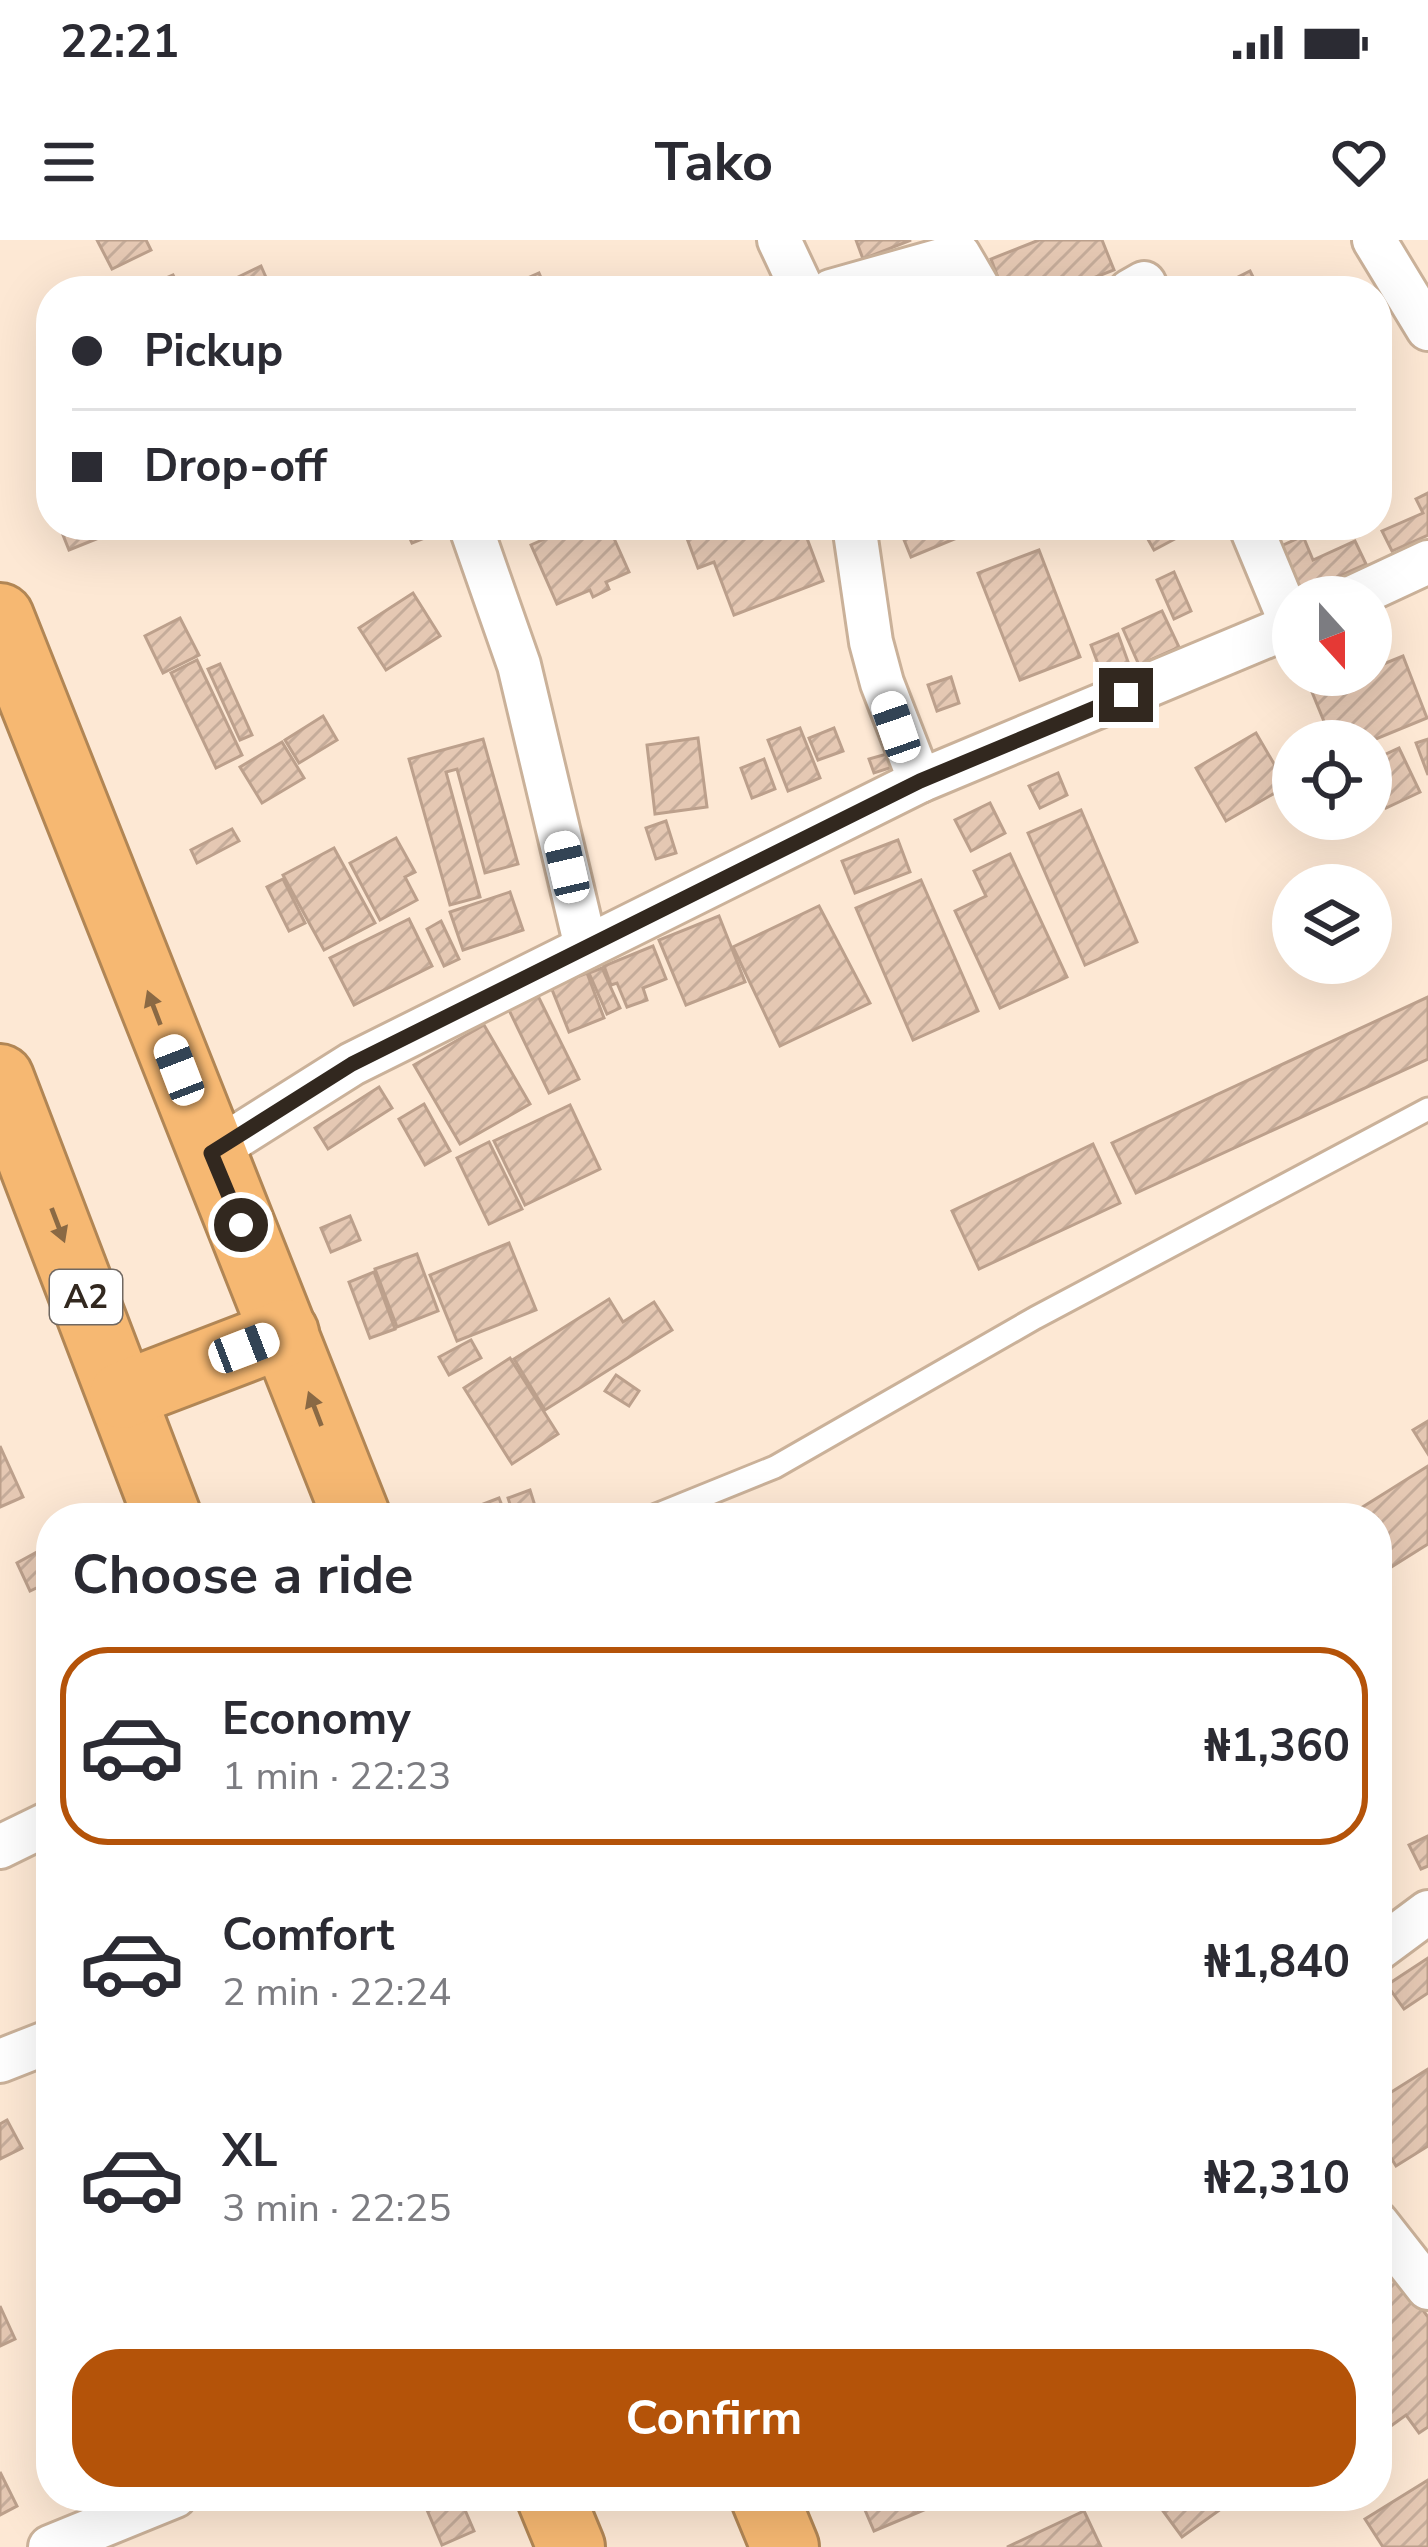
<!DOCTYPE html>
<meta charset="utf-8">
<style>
:root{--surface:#fff;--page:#f2f2f3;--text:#2b2b33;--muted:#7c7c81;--line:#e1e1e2;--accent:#b45309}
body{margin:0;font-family:"Nunito Sans",sans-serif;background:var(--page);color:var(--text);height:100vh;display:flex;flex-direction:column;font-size:45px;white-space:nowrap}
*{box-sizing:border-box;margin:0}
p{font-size:39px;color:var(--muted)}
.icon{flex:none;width:66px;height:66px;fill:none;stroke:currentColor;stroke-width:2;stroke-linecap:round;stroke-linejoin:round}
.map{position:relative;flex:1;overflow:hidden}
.sheet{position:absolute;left:36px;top:1263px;width:1356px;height:1008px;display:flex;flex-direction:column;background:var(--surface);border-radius:48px;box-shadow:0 12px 48px #0002}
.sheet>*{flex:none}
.top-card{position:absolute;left:36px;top:36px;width:1356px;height:264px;border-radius:48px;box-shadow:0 12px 48px #0002;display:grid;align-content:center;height:264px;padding:0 36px;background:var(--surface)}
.needle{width:78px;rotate:159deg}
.tools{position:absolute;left:1272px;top:336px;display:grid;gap:24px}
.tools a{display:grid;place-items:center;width:120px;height:120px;border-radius:50%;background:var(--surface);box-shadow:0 12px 48px #0002;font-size:60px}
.end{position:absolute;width:54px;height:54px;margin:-27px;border:15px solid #32281f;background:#fff;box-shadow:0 0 0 6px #fff}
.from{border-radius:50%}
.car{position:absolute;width:36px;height:72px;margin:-36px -18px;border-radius:15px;box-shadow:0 0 9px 3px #0007;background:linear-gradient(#fff 24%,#345 0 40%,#fff 0 76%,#345 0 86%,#fff 0)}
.top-card b{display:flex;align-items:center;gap:42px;height:114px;font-size:45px}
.top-card b+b{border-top:3px solid var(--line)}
.top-card i{width:30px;height:30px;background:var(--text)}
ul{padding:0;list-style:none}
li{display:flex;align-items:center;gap:36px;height:198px;margin:0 24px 18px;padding:0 12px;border:6px solid transparent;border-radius:48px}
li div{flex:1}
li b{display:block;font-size:45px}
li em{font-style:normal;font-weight:700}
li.current{border-color:var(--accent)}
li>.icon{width:108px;height:108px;stroke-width:1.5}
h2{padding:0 36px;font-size:54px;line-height:144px}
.action{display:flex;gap:24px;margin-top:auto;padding:24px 36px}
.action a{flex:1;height:138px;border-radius:48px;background:var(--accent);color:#fff;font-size:48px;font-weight:700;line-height:138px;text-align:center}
.status{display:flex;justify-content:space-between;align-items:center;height:84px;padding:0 60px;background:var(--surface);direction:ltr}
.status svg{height:33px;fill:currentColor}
header{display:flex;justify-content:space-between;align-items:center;height:156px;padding:0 36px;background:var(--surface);font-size:54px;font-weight:700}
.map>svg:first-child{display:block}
</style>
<div class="status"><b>22:21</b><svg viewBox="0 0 49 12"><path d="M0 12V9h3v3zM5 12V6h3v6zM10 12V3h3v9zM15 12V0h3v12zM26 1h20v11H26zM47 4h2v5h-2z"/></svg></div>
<header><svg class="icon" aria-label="menu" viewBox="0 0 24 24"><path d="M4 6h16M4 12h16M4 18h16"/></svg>Tako<svg class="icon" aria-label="heart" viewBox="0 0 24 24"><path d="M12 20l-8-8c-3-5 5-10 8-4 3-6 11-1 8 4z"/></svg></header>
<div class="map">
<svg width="1428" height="2307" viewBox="0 0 1428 2307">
<defs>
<pattern id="building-hatch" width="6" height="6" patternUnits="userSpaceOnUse" patternTransform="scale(3)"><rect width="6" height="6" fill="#e5c8b3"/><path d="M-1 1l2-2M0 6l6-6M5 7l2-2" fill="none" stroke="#c5ac9a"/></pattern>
</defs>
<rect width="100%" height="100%" fill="#fde8d4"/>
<!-- building -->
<g fill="url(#building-hatch)" stroke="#bca08c" stroke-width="3">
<path d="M 97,0 L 146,0 L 151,10 L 112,29 Z"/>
<path d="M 856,0 L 911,0 L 863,19 Z"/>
<path d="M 1039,0 L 1102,0 L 1114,30 L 1083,42 L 1086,51 L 1003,51 L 991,19 Z"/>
<path d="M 261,26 L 272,51 L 234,51 L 230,41 Z"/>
<path d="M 1250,31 L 1260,51 L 1210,51 Z"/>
<path d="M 539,33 L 547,51 L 498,51 Z"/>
<path d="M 173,35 L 181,51 L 144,51 L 143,48 Z"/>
<path d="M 1428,253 L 1428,295 L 1392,311 L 1382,291 L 1423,273 L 1416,259 Z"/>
<path d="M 59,285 L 131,285 L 69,310 Z"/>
<path d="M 404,285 L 433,285 L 437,293 L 412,303 Z"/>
<path d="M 576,285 L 608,285 L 629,332 L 606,342 L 609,349 L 593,357 L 590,350 L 557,364 L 531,305 Z"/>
<path d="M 682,285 L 802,285 L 823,341 L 734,375 L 714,322 L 698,328 Z"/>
<path d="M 898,285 L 988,285 L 911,317 Z"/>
<path d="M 1140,285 L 1201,285 L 1154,310 Z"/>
<path d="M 1303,296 L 1313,320 L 1355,301 L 1366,324 L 1301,353 L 1279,307 Z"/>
<path d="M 1039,310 L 1080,417 L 1020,440 L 978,333 Z"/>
<path d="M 1174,332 L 1191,371 L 1174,379 L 1157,340 Z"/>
<path d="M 413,353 L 440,396 L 386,430 L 359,388 Z"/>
<path d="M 1162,371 L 1179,407 L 1139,425 L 1123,389 Z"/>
<path d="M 180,378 L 199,415 L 163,433 L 145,396 Z"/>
<path d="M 1118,394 L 1131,430 L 1104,440 L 1091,405 Z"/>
<path d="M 1403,416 L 1427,478 L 1371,501 L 1332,501 L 1312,452 L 1355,435 L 1371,435 L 1371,429 Z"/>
<path d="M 197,420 L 242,515 L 216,528 L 171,433 Z"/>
<path d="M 220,424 L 252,495 L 240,500 L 208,429 Z"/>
<path d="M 951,437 L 959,463 L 937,471 L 928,445 Z"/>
<path d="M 323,476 L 337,500 L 299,523 L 285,500 Z"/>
<path d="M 800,488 L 820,538 L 788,551 L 768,500 Z"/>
<path d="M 834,488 L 843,511 L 818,520 L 809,498 Z"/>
<path d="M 1256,493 L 1287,546 L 1226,581 L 1196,528 Z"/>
<path d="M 698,498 L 707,567 L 655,574 L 647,505 Z"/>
<path d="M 483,499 L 518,624 L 485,633 L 457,529 L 446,532 L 480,657 L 450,665 L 409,519 Z"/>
<path d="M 1428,499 L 1428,535 L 1416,503 Z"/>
<path d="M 282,502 L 304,538 L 262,563 L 240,527 Z"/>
<path d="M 1399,508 L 1420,552 L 1386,568 L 1371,536 L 1371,521 Z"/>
<path d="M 897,511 L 902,524 L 874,533 L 869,519 Z"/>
<path d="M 764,519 L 775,549 L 752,558 L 741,528 Z"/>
<path d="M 1058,533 L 1067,555 L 1040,568 L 1029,546 Z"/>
<path d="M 990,563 L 1005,593 L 971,611 L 955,580 Z"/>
<path d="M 1081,570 L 1137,702 L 1085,725 L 1028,593 Z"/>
<path d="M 666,581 L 676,613 L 656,619 L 646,588 Z"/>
<path d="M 232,589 L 239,601 L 197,623 L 191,610 Z"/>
<path d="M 396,598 L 415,632 L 405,637 L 417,660 L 380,680 L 350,623 Z"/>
<path d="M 898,600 L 910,632 L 855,653 L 842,621 Z"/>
<path d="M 334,608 L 375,683 L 324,710 L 283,635 Z"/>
<path d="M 1010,614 L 1067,737 L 1000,768 L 955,671 L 986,656 L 974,631 Z"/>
<path d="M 283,639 L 305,683 L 289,691 L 267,647 Z"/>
<path d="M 921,640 L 978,771 L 913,800 L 856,668 Z"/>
<path d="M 510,652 L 523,690 L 463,710 L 450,672 Z"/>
<path d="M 819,666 L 870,763 L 780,806 L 733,707 Z"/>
<path d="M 719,676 L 745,742 L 686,765 L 659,700 Z"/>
<path d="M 409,679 L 432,726 L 354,765 L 330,718 Z"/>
<path d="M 441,681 L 459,719 L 444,726 L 427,689 Z"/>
<path d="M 653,706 L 666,739 L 643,748 L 647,760 L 627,767 L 617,743 L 611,745 L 604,726 Z"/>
<path d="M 602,728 L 620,768 L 607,774 L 589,733 Z"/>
<path d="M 587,733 L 604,778 L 569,792 L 551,747 Z"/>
<path d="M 537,754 L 579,839 L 549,853 L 508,768 Z"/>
<path d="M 1428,757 L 1428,819 L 1136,953 L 1112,903 Z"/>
<path d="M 484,785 L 530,864 L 460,904 L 414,825 Z"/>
<path d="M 379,847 L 392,868 L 328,909 L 315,888 Z"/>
<path d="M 424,864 L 450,911 L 425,925 L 399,879 Z"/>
<path d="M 570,865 L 600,929 L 525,965 L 494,901 Z"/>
<path d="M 489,902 L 522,969 L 489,984 L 457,918 Z"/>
<path d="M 1093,904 L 1120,963 L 979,1029 L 952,971 Z"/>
<path d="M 350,976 L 360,1000 L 331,1012 L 321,988 Z"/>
<path d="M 509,1003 L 536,1070 L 457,1101 L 430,1035 Z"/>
<path d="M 417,1014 L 438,1071 L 397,1087 L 375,1029 Z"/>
<path d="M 374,1032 L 395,1089 L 370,1098 L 349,1042 Z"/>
<path d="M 609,1059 L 623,1082 L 654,1062 L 672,1090 L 545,1170 L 514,1119 Z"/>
<path d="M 471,1100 L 481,1118 L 449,1135 L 439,1117 Z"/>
<path d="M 510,1118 L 558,1194 L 512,1224 L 464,1148 Z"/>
<path d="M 616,1135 L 639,1151 L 629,1166 L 605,1151 Z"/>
<path d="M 1428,1181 L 1428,1214 L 1413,1190 Z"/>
<path d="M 0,1206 L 23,1257 L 0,1267 Z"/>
<path d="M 1428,1226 L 1428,1304 L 1377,1336 L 1377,1278 L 1345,1278 Z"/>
<path d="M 530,1250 L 536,1269 L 514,1277 L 508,1258 Z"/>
<path d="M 499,1258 L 507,1278 L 447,1278 Z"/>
<path d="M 39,1311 L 51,1341 L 30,1351 L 17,1323 Z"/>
<path d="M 51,1352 L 51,1383 L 50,1383 L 38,1359 Z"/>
<path d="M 1428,1596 L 1428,1626 L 1421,1629 L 1409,1605 Z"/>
<path d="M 1428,1718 L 1428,1753 L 1404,1769 L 1387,1745 Z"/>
<path d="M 1428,1829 L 1428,1906 L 1396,1926 L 1377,1895 L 1377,1861 Z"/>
<path d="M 7,1880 L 22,1908 L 0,1919 L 0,1884 Z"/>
<path d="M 1377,2008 L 1428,2077 L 1428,2187 L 1419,2193 L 1406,2175 L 1377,2196 Z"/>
<path d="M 0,2066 L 15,2099 L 0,2106 Z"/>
<path d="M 0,2232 L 17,2266 L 0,2275 Z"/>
<path d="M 1428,2240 L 1428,2307 L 1383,2307 L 1365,2279 Z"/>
<path d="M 421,2256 L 459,2256 L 474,2291 L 442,2305 Z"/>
<path d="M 859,2256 L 957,2256 L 874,2291 Z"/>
<path d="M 1152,2256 L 1239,2256 L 1182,2297 Z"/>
<path d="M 1084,2271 L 1101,2307 L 1007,2307 Z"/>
</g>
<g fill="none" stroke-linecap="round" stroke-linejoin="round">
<!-- lane casing -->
<g stroke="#cab199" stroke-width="27">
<path id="lane" d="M 649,1278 L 775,1227 L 1035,1078 L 1428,869"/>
</g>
<!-- street casing -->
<g stroke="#cab199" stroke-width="48">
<g id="street">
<path d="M 779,0 L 803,51"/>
<path d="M 1374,0 L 1428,89"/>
<path d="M 831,51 L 959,15 L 980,51"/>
<path d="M 1130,51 L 1144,43 L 1148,51"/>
<path d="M 470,285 L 519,425 L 586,707"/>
<path d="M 854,285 L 871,402 L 882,443 L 920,541"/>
<path d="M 1250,285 L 1292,386"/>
<path d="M 1353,357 L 1428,322"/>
<path d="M 211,913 L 352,824 L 920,541 L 1293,385"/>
<path d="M 0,1607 L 51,1582"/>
<path d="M 1377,1710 L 1428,1672"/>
<path d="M 0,1821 L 51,1801"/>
<path d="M 1377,1983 L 1428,2048"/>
<path d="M 50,2307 L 175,2256"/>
</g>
</g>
<!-- highway casing -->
<g stroke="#b18655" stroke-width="72">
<g id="highway">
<path d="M 0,377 L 357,1278"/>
<path d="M 0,838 L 168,1278"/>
<path d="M 123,1155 L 285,1093"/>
<path d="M 550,2256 L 571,2307"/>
<path d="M 764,2256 L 785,2307"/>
</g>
</g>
<!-- lane -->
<use href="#lane" stroke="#fff" stroke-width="21"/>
<!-- street -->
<use href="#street" stroke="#fff" stroke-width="42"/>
<!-- highway -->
<use href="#highway" stroke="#f6b872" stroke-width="66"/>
</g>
<!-- one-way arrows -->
<defs><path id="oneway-solid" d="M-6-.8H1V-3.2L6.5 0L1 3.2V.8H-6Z" transform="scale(3)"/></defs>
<g fill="#8a6944">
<use href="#oneway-solid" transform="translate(154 768) rotate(-111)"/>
<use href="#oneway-solid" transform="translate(58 985) rotate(69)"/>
<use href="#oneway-solid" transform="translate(315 1169) rotate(-111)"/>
</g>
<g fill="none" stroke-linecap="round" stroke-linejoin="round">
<!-- route -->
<path stroke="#32281f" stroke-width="15" d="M 241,985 L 211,913 L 352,824 L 920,541 L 1126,455"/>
</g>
<g text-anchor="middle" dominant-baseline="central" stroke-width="9" stroke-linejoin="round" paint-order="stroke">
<!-- shield labels -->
<rect fill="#fff" stroke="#706862" stroke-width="3" x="50" y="1030" width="72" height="54" rx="9"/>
<g font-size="33" font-weight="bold" fill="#32281f">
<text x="86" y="1057">A2</text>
</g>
</g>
</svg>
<div class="tools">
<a><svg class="needle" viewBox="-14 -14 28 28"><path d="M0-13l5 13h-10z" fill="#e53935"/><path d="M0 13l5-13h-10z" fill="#7c7c81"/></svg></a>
<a><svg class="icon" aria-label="locate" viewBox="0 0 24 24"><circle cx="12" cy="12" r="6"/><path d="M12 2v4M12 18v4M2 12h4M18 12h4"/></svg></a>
<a><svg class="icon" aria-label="layers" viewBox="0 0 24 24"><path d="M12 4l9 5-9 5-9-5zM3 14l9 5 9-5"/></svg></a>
</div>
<i class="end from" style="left:241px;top:985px"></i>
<i class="end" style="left:1126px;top:455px"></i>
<i class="car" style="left:896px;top:487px;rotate:341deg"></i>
<i class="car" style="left:567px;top:627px;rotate:347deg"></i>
<i class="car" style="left:179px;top:830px;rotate:339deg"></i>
<i class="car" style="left:244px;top:1108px;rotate:69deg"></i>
<div class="top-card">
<b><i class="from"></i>Pickup</b>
<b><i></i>Drop-off</b>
</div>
<section class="sheet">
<h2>Choose a ride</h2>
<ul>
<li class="current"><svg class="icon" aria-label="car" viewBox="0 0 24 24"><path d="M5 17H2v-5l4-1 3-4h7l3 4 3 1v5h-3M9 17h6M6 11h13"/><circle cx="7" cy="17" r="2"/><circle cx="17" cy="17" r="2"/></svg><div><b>Economy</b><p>1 min · 22:23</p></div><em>₦1,360</em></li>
<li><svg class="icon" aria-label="car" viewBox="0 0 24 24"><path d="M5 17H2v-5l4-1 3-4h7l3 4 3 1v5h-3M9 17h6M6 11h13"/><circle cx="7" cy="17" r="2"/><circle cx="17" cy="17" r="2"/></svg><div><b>Comfort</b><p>2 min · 22:24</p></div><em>₦1,840</em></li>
<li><svg class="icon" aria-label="car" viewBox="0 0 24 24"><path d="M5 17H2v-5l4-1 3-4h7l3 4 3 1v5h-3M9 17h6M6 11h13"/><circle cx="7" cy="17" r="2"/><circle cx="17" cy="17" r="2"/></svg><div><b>XL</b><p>3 min · 22:25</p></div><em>₦2,310</em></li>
</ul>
<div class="action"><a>Confirm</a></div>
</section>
</div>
